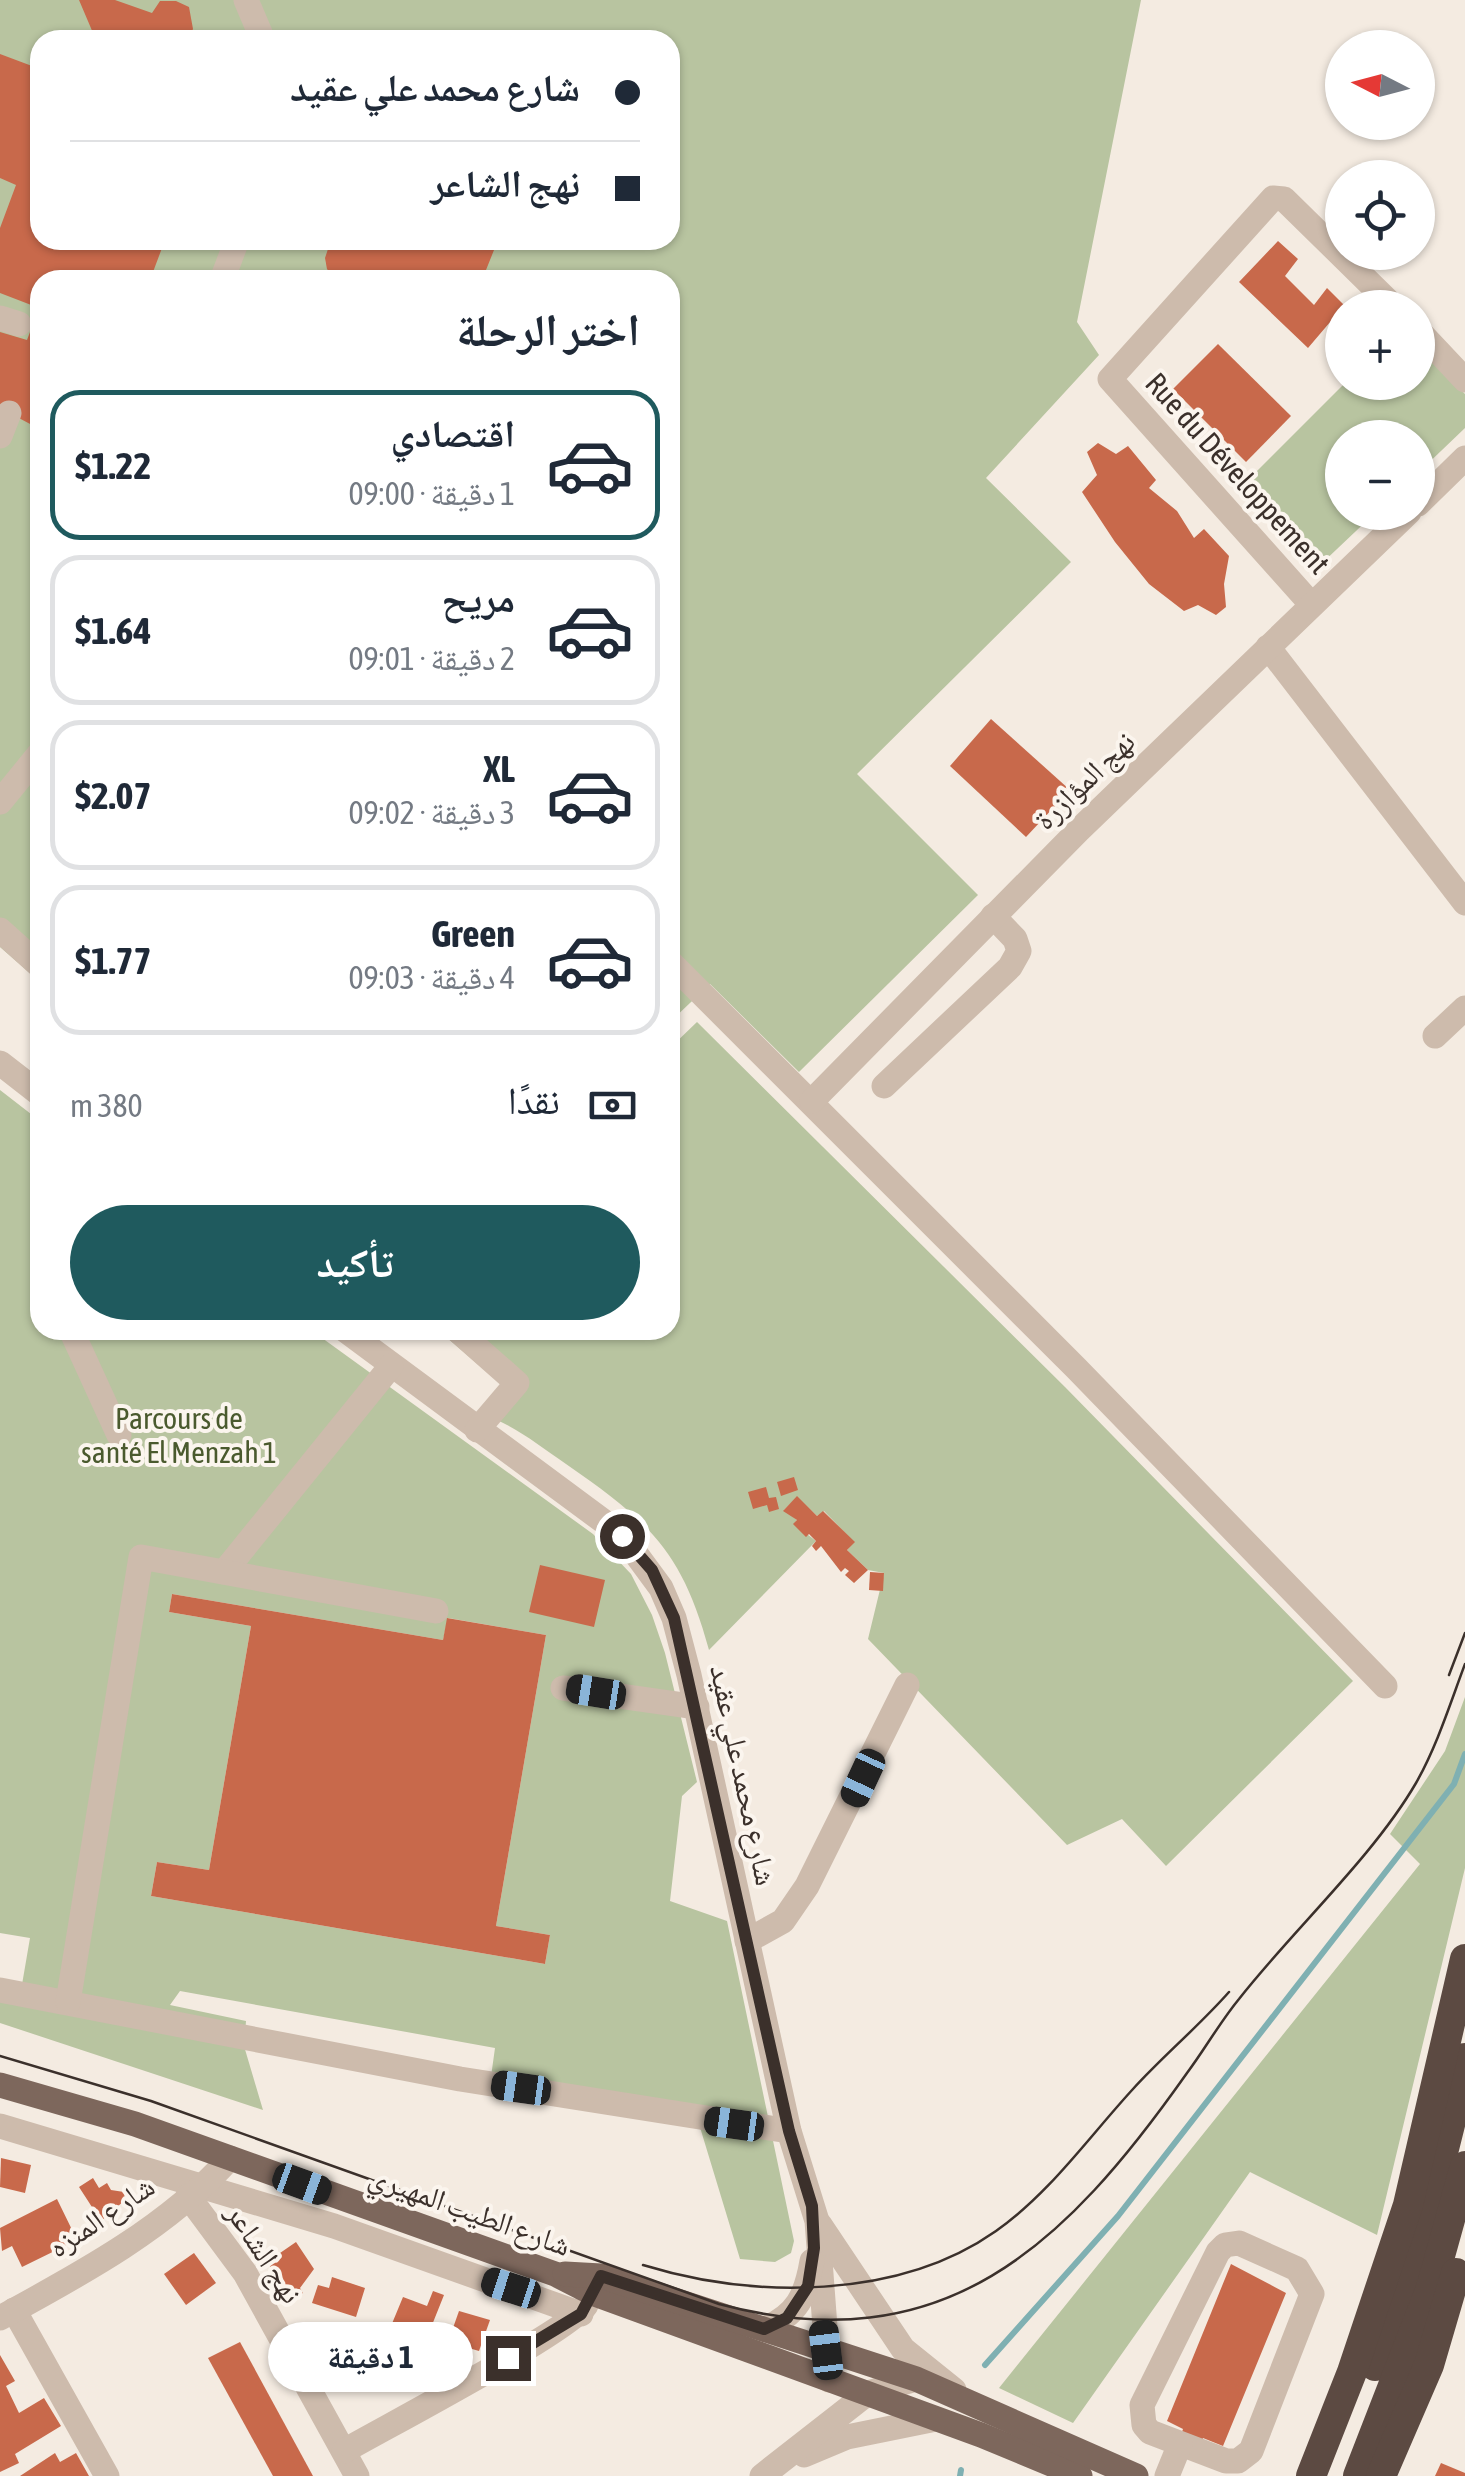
<!DOCTYPE html>
<html lang="ar">
<meta charset="utf-8">
<style>
:root{--surface:#fff;--page:#f6f6f7;--text:#1f2937;--muted:#747a83;--line:#e0e1e3;--accent:#1f5a5e}
body{margin:0;font-family:"Asap Condensed","Noto Naskh Arabic",sans-serif;background:var(--page);color:var(--text);direction:rtl;height:100vh;display:flex;flex-direction:column;font-size:38px;white-space:nowrap}
*{box-sizing:border-box;margin:0}
p{font-size:32px;color:var(--muted)}
.icon{flex:none;width:55px;height:55px;fill:none;stroke:currentColor;stroke-width:2;stroke-linecap:round;stroke-linejoin:round}
.map{position:relative;flex:1;overflow:hidden;direction:ltr}
.panel{position:absolute;left:30px;top:270px;width:650px;height:1070px;display:flex;flex-direction:column;background:var(--surface);border-radius:30px;box-shadow:0 2px 8px #0004;direction:rtl}
.panel>*{flex:none}
.hud{position:absolute;left:30px;top:30px;width:650px;height:220px;border-radius:30px;box-shadow:0 2px 8px #0004;direction:rtl;display:grid;align-content:center;height:220px;padding:0 40px;background:var(--surface)}
.needle{width:65px;rotate:276deg}
.controls{position:absolute;left:1325px;top:30px;display:grid;gap:20px}
.controls a{display:grid;place-items:center;width:110px;height:110px;border-radius:50%;background:var(--surface);box-shadow:0 2px 8px #0004;font-size:50px}
.end{position:absolute;width:45px;height:45px;margin:-22px;border:12px solid #3b302b;background:#fff;box-shadow:0 0 0 5px #fff}
.from{border-radius:50%}
.bubble{position:absolute;height:70px;border-radius:35px;background:var(--surface);box-shadow:0 2px 8px #0004;font-size:32px;font-weight:700;line-height:70px;text-align:center;direction:rtl}
.car{position:absolute;width:30px;height:60px;margin:-30px -15px;border-radius:12px;box-shadow:0 0 8px 2px #0007;background:linear-gradient(#222 24%,#8ab4d8 0 40%,#222 0 76%,#8ab4d8 0 86%,#222 0)}
.hud b{display:flex;align-items:center;gap:35px;height:95px;font-size:38px}
.hud b+b{border-top:2px solid var(--line)}
.hud i{width:25px;height:25px;background:var(--text)}
ul{padding:0;list-style:none}
li{display:flex;align-items:center;gap:30px;height:150px;margin:0 20px 15px;padding:0 20px;border:5px solid var(--line);border-radius:30px}
li div{flex:1}
li b{display:block;font-size:38px}
li em{font-style:normal;font-weight:700}
li.current{border-color:var(--accent)}
li>.icon{width:90px;height:90px;stroke-width:1.5}
h2{padding:0 40px;font-size:45px;line-height:120px}
.pay{display:flex;align-items:center;gap:25px;height:110px;padding:0 40px;font-size:38px}
.pay p{margin-inline-start:auto}
.primary-button{display:flex;gap:20px;margin-top:auto;padding:20px 40px}
.primary-button a{flex:1;height:115px;border-radius:60px;background:var(--accent);color:#fff;font-size:40px;font-weight:700;line-height:115px;text-align:center}
.map>svg:first-child{display:block}
</style>
<div class="map">
<svg width="1465" height="2476" viewBox="0 0 1465 2476">
<rect width="100%" height="100%" fill="#f4ebe1"/>
<!-- green -->
<g fill="#b8c4a0" fill-rule="evenodd">
<path d="M 0,0 L 1141,0 L 1077,322 L 1099,355 L 986,478 L 1071,562 L 857,774 L 978,895 L 799,1072 L 710,984 L 670,1022 L 670,280 L 40,280 L 40,982 L 0,947 ZM 40,40 L 670,40 L 670,240 L 40,240 Z"/>
<path d="M 1418,347 L 1465,394 L 1465,428 L 1418,473 L 1418,438 L 1342,438 L 1342,512 L 1375,513 L 1318,567 L 1241,487 L 1345,383 L 1418,382 Z"/>
<path d="M 697,1022 L 1065,1387 L 1353,1681 L 1166,1866 L 1122,1819 L 1067,1845 L 868,1639 L 884,1573 L 868,1570 L 847,1550 L 854,1542 L 824,1511 L 817,1516 L 797,1497 L 784,1510 L 797,1520 L 794,1524 L 816,1541 L 709,1650 C 682,1550 648,1521 566,1464 C 537,1444 513,1424 479,1413 L 502,1385 L 438,1330 L 670,1330 L 670,1048 Z"/>
<path d="M 0,1090 L 40,1121 L 40,1330 L 311,1330 L 593,1534 L 631,1574 L 652,1615 L 665,1653 L 697,1782 L 682,1796 L 670,1901 L 727,1921 L 794,2241 L 791,2253 L 775,2262 L 740,2259 L 699,2124 L 489,2091 L 495,2048 L 180,1991 L 170,2005 L 246,2021 L 244,2046 L 263,2110 L 0,2023 L 0,2000 L 19,2002 L 30,1938 L 0,1933 ZM 172,1594 L 443,1640 L 448,1618 L 546,1635 L 496,1926 L 550,1935 L 545,1964 L 151,1896 L 157,1862 L 209,1870 L 251,1626 L 169,1612 Z"/>
<path d="M 1465,1697 L 1465,1868 L 1377,2235 L 1250,2172 L 1073,2423 L 999,2388 L 1420,1864 L 1390,1834 L 1445,1751 Z"/>
</g>
<g fill="none" stroke-linecap="round" stroke-linejoin="round">
<!-- stream -->
<g stroke="#7fb0b2" stroke-width="6">
<path d="M 985,2365 L 1118,2216 L 1454,1784 L 1465,1754"/>
<path d="M 960,2476 L 961,2470"/>
</g>
</g>
<!-- building -->
<g fill="#c8694b">
<path d="M 79,0 L 115,0 L 152,13 L 160,1 L 176,1 L 189,7 L 193,29 L 188,40 L 96,40 Z"/>
<path d="M 0,54 L 40,69 L 40,240 L 165,240 L 150,280 L 40,280 L 40,424 L 35,420 L 32,425 L 0,408 L 0,332 L 27,340 L 39,308 L 0,293 L 0,228 L 16,185 L 0,178 Z"/>
<path d="M 331,240 L 498,240 L 482,280 L 336,280 L 327,269 L 325,258 Z"/>
<path d="M 1278,241 L 1298,259 L 1285,276 L 1314,305 L 1327,288 L 1347,308 L 1342,308 L 1308,348 L 1239,282 Z"/>
<path d="M 1218,344 L 1291,416 L 1246,462 L 1173,389 Z"/>
<path d="M 1098,443 L 1116,454 L 1128,446 L 1156,480 L 1149,488 L 1177,511 L 1194,538 L 1204,529 L 1229,556 L 1224,584 L 1226,607 L 1216,615 L 1198,605 L 1184,611 L 1149,584 L 1115,542 L 1082,492 L 1097,475 L 1087,452 Z"/>
<path d="M 991,719 L 1070,790 L 1026,837 L 950,766 Z"/>
<path d="M 794,1477 L 798,1490 L 781,1496 L 777,1482 Z"/>
<path d="M 766,1487 L 769,1498 L 776,1497 L 779,1509 L 769,1512 L 767,1505 L 753,1509 L 748,1492 Z"/>
<path d="M 797,1496 L 817,1516 L 823,1511 L 855,1542 L 847,1550 L 868,1570 L 854,1583 L 845,1575 L 849,1571 L 845,1568 L 841,1572 L 821,1546 L 816,1551 L 812,1546 L 816,1541 L 809,1534 L 806,1537 L 793,1524 L 797,1520 L 783,1511 Z"/>
<path d="M 540,1565 L 605,1580 L 594,1627 L 529,1612 Z"/>
<path d="M 870,1572 L 884,1573 L 883,1591 L 869,1590 Z"/>
<path d="M 172,1594 L 443,1640 L 447,1618 L 546,1635 L 496,1926 L 550,1935 L 545,1964 L 151,1896 L 157,1862 L 209,1870 L 251,1626 L 169,1612 Z"/>
<path d="M 1,2158 L 31,2165 L 25,2193 L 0,2187 Z"/>
<path d="M 93,2178 L 99,2188 L 107,2183 L 111,2190 L 124,2192 L 125,2200 L 101,2221 L 79,2187 Z"/>
<path d="M 57,2199 L 77,2240 L 22,2267 L 12,2246 L 2,2251 L 0,2228 Z"/>
<path d="M 296,2242 L 314,2269 L 300,2288 L 303,2293 L 292,2300 L 267,2262 Z"/>
<path d="M 194,2253 L 216,2283 L 186,2305 L 164,2274 Z"/>
<path d="M 1231,2264 L 1286,2293 L 1223,2446 L 1203,2438 L 1200,2445 L 1180,2438 L 1183,2429 L 1167,2421 Z"/>
<path d="M 332,2277 L 365,2288 L 356,2317 L 312,2303 L 318,2285 L 329,2288 Z"/>
<path d="M 433,2291 L 444,2295 L 426,2340 L 391,2326 L 403,2297 L 427,2306 Z"/>
<path d="M 459,2311 L 490,2320 L 479,2351 L 448,2342 Z"/>
<path d="M 240,2342 L 313,2476 L 273,2476 L 208,2358 Z"/>
<path d="M 0,2355 L 15,2381 L 6,2386 L 19,2413 L 44,2398 L 61,2426 L 15,2454 L 19,2463 L 0,2472 Z"/>
<path d="M 55,2453 L 60,2462 L 76,2453 L 89,2476 L 20,2476 Z"/>
<path d="M 1441,2463 L 1465,2473 L 1465,2476 L 1435,2476 Z"/>
</g>
<g fill="none" stroke-linecap="round" stroke-linejoin="round">
<!-- minor -->
<g stroke="#cdbbac" stroke-width="25">
<path d="M 246,0 L 263,40"/>
<path d="M 222,280 L 237,240"/>
<path d="M 0,318 L 19,324"/>
<path d="M 1418,330 L 1465,380"/>
<path d="M 0,436 L 9,413"/>
<path d="M 1418,504 L 1465,458"/>
<path d="M 1311,604 L 1110,379 L 1273,198 L 1284,199 L 1395,308"/>
<path d="M 1268,647 L 1465,903"/>
<path d="M 0,802 L 40,753"/>
<path d="M 0,930 L 40,966"/>
<path d="M 670,962 L 1076,1368 L 1385,1686"/>
<path d="M 1435,1036 L 1465,1008"/>
<path d="M 0,1063 L 40,1094"/>
<path d="M 884,1086 L 1010,967 L 1019,951 L 1015,939 L 993,916"/>
<path d="M 812,1101 L 1079,830 L 1409,512"/>
<path d="M 71,1330 L 119,1435"/>
<path d="M 345,1330 L 622,1535 L 661,1588 L 674,1618 L 689,1675 L 789,2131 L 817,2221 L 829,2380"/>
<path d="M 457,1330 L 517,1383 L 477,1430"/>
<path d="M 224,1572 L 391,1366"/>
<path d="M 563,1688 L 697,1707"/>
<path d="M 747,1941 L 783,1921 L 807,1886 L 907,1685"/>
<path d="M 0,1990 L 460,2079 L 789,2131"/>
<path d="M 68,2002 L 141,1557 L 436,1611"/>
<path d="M 0,2126 L 334,2226 L 581,2314"/>
<path d="M 188,2196 L 245,2273 L 357,2476"/>
<path d="M 820,2225 L 903,2349 L 954,2390"/>
<path d="M 1239,2243 L 1297,2269 L 1312,2294 L 1251,2451 L 1238,2461 L 1226,2461 L 1150,2432 L 1144,2425 L 1142,2405 L 1218,2252 L 1225,2245 Z"/>
<path d="M 14,2310 L 107,2476"/>
<path d="M 0,2318 C 81,2274 168,2227 230,2158"/>
<path d="M 764,2329 C 797,2315 806,2296 812,2261"/>
<path d="M 344,2451 C 382,2429 573,2329 586,2305"/>
<path d="M 804,2455 L 847,2437 L 936,2419"/>
<path d="M 762,2476 L 868,2393 L 916,2379"/>
<path d="M 1167,2476 L 1180,2444"/>
</g>
<!-- major -->
<g stroke="#7d675c" stroke-width="25">
<path d="M 0,2085 L 135,2124 L 555,2274 L 592,2293 L 981,2435 L 1080,2476"/>
<path d="M 565,2274 L 601,2276 L 916,2379 L 1136,2476"/>
</g>
<!-- highway -->
<g stroke="#5c4a42" stroke-width="30">
<path d="M 1375,2366 C 1414,2267 1443,2163 1465,2058"/>
<path d="M 1311,2476 L 1352,2372 L 1408,2205 L 1465,1959"/>
<path d="M 1358,2476 L 1431,2288 L 1465,2166"/>
<path d="M 1381,2476 L 1429,2365 L 1456,2273"/>
</g>
<!-- tram -->
<g stroke="#3b302b" stroke-width="2.5">
<path d="M 1449,1675 L 1465,1633"/>
<path d="M 0,2056 L 151,2101 L 719,2304 C 944,2364 1065,2246 1187,2073 C 1205,2049 1220,2022 1239,1999 C 1293,1930 1373,1857 1416,1783 C 1437,1746 1450,1704 1465,1664"/>
<path d="M 643,2265 C 753,2299 898,2300 996,2231 C 1050,2193 1088,2138 1133,2089 C 1163,2056 1199,2026 1229,1992"/>
</g>
</g>
<g fill="none" stroke-linecap="round" stroke-linejoin="round">
<!-- route -->
<path stroke="#3b302b" stroke-width="12" d="M 508,2358 L 581,2314 L 601,2276 L 764,2329 L 787,2318 L 808,2286 L 814,2248 L 812,2206 L 789,2131 L 674,1618 L 652,1570 L 622,1536"/>
</g>
<g text-anchor="middle" dominant-baseline="central" stroke-width="8" stroke-linejoin="round" paint-order="stroke">
<!-- street labels -->
<g font-size="30" fill="#3b302b" stroke="#fbf5ee">
<text transform="translate(1238 473) rotate(48)">Rue du Développement</text>
<text transform="translate(1084 780) rotate(-44)">نهج المؤازرة</text>
<text transform="translate(744 1775) rotate(78)">شارع محمد علي عقيد</text>
<text transform="translate(470 2210) rotate(20)">شارع الطيب المهيري</text>
<text transform="translate(101 2216) rotate(-34)">شارع المنزه</text>
<text transform="translate(265 2253) rotate(57)">نهج الشاعر</text>
</g>
<!-- park labels -->
<g font-size="30" fill="#4a5a2e" stroke="#fbf5ee">
<text x="179" y="1418">Parcours de<tspan x="179" dy="34">santé El Menzah 1</tspan></text>
</g>
</g>
</svg>
<div class="controls">
<a><svg class="needle" viewBox="-14 -14 28 28"><path d="M0-13l5 13h-10z" fill="#e53935"/><path d="M0 13l5-13h-10z" fill="#747a83"/></svg></a>
<a><svg class="icon" aria-label="locate" viewBox="0 0 24 24"><circle cx="12" cy="12" r="6"/><path d="M12 2v4M12 18v4M2 12h4M18 12h4"/></svg></a>
<a>+</a>
<a>−</a>
</div>
<i class="end from" style="left:622px;top:1536px"></i>
<i class="end" style="left:508px;top:2358px"></i>
<div class="bubble" style="left:268px;top:2322px;width:205px">1 دقيقة</div>
<i class="car" style="left:596px;top:1692px;rotate:279deg"></i>
<i class="car" style="left:863px;top:1778px;rotate:205deg"></i>
<i class="car" style="left:521px;top:2088px;rotate:278deg"></i>
<i class="car" style="left:734px;top:2124px;rotate:278deg"></i>
<i class="car" style="left:302px;top:2184px;rotate:110deg"></i>
<i class="car" style="left:511px;top:2288px;rotate:288deg"></i>
<i class="car" style="left:826px;top:2350px;rotate:353deg"></i>
<div class="hud">
<b><i class="from"></i>شارع محمد علي عقيد</b>
<b><i></i>نهج الشاعر</b>
</div>
<section class="panel">
<h2>اختر الرحلة</h2>
<ul>
<li class="current"><svg class="icon" aria-label="car" viewBox="0 0 24 24"><path d="M5 17H2v-5l4-1 3-4h7l3 4 3 1v5h-3M9 17h6M6 11h13"/><circle cx="7" cy="17" r="2"/><circle cx="17" cy="17" r="2"/></svg><div><b>اقتصادي</b><p>1 دقيقة · 09:00</p></div><em>$1.22</em></li>
<li><svg class="icon" aria-label="car" viewBox="0 0 24 24"><path d="M5 17H2v-5l4-1 3-4h7l3 4 3 1v5h-3M9 17h6M6 11h13"/><circle cx="7" cy="17" r="2"/><circle cx="17" cy="17" r="2"/></svg><div><b>مريح</b><p>2 دقيقة · 09:01</p></div><em>$1.64</em></li>
<li><svg class="icon" aria-label="car" viewBox="0 0 24 24"><path d="M5 17H2v-5l4-1 3-4h7l3 4 3 1v5h-3M9 17h6M6 11h13"/><circle cx="7" cy="17" r="2"/><circle cx="17" cy="17" r="2"/></svg><div><b>XL</b><p>3 دقيقة · 09:02</p></div><em>$2.07</em></li>
<li><svg class="icon" aria-label="car" viewBox="0 0 24 24"><path d="M5 17H2v-5l4-1 3-4h7l3 4 3 1v5h-3M9 17h6M6 11h13"/><circle cx="7" cy="17" r="2"/><circle cx="17" cy="17" r="2"/></svg><div><b>Green</b><p>4 دقيقة · 09:03</p></div><em>$1.77</em></li>
</ul>
<div class="pay"><svg class="icon" aria-label="cash" viewBox="0 0 24 24"><path d="M3 7h18v10H3z"/><circle cx="12" cy="12" r="2"/></svg>نقدًا<p>380 m</p></div>
<div class="primary-button"><a>تأكيد</a></div>
</section>
</div>
